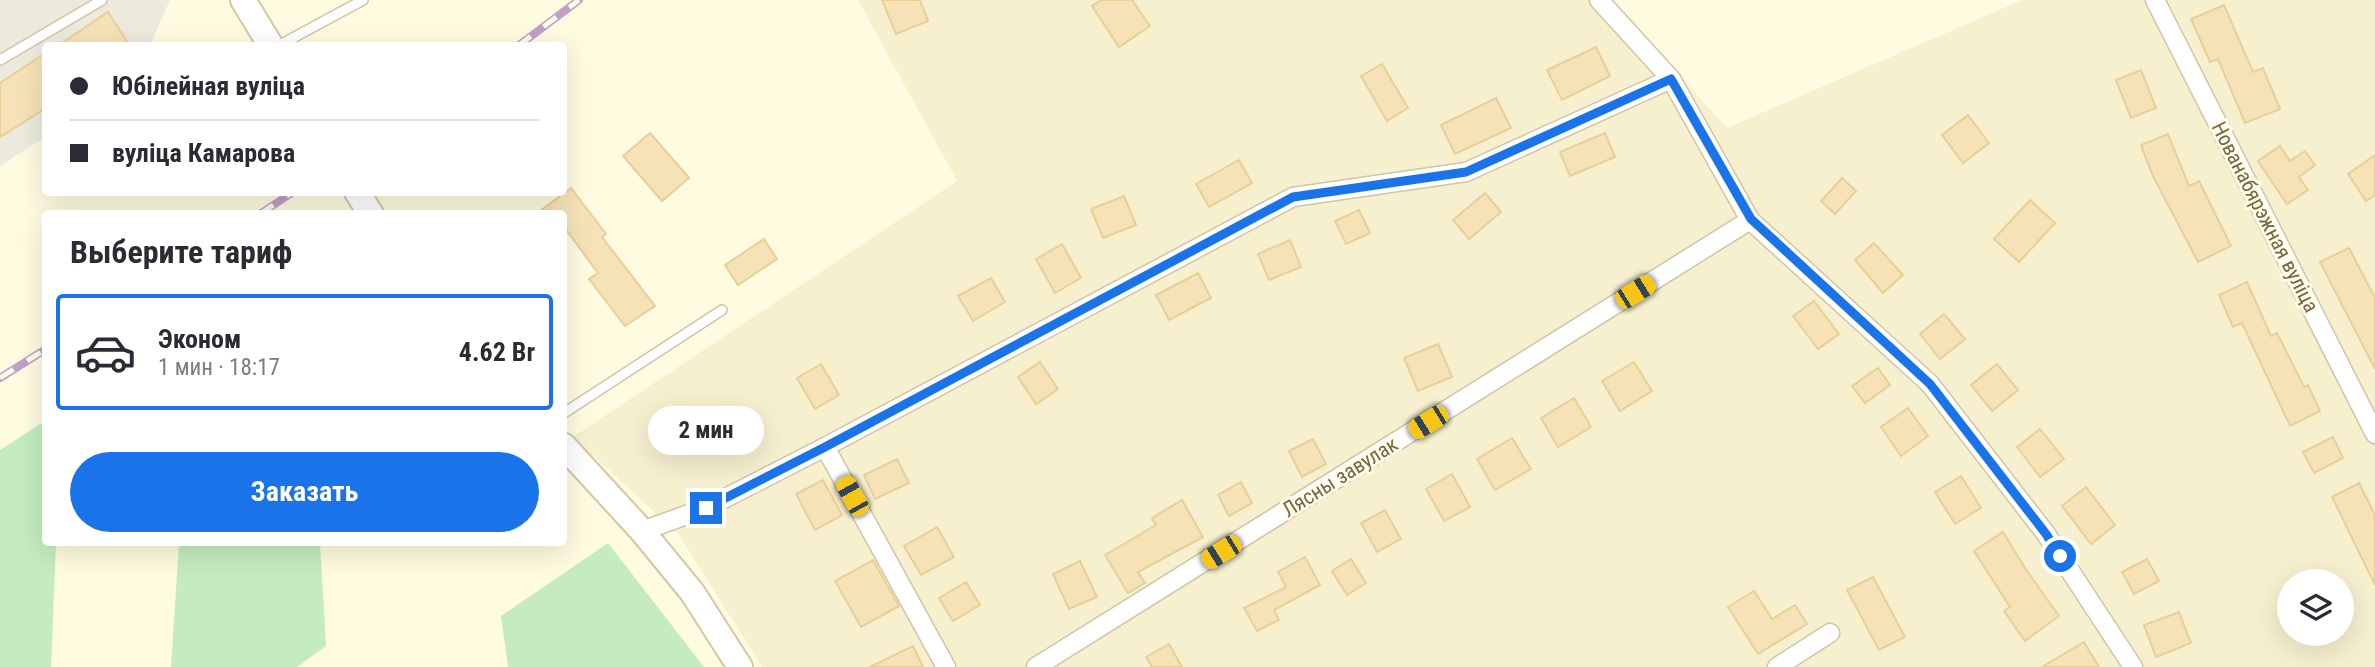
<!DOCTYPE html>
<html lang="ru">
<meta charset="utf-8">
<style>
:root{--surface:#fff;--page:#f7f7f7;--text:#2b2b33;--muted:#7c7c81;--line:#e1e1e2;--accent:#1a73e8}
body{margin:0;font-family:"Roboto Condensed",sans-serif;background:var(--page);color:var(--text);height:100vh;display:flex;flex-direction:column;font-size:26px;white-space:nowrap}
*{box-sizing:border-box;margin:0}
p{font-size:23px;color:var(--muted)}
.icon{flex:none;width:38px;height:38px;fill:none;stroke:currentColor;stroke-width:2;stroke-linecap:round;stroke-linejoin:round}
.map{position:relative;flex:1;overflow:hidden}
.details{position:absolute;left:42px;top:210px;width:525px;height:336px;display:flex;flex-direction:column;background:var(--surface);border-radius:7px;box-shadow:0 7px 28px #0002}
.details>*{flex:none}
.top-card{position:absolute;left:42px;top:42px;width:525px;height:154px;border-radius:7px;box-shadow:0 7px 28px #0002;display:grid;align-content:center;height:154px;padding:0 28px;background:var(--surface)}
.controls{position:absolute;left:2277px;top:569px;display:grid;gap:14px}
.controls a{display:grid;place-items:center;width:77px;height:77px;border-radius:50%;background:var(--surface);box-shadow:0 7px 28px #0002;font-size:35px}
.end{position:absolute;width:32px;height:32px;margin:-16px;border:9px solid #1a73e8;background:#fff;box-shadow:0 0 0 4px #fff}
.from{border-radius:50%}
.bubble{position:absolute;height:49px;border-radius:24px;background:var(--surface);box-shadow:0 7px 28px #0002;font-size:23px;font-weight:700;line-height:49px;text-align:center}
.car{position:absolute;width:21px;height:42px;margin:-21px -10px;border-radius:9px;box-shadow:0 0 5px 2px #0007;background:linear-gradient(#f5c518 24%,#345 0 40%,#f5c518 0 76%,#345 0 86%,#f5c518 0)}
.top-card b{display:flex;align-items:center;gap:24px;height:66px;font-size:26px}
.top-card b+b{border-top:2px solid var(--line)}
.top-card i{width:18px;height:18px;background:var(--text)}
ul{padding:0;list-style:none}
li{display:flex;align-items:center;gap:21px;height:116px;margin:0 14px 10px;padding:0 14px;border:4px solid transparent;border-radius:7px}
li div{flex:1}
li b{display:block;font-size:26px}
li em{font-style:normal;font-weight:700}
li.selected{border-color:var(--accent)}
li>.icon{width:63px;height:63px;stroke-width:1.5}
h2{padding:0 28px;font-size:32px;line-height:84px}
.cta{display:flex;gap:14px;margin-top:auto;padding:14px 28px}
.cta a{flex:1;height:80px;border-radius:42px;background:var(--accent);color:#fff;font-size:28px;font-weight:700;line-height:80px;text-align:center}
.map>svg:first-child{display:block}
</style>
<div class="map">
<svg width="2375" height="667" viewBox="0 0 2375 667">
<rect width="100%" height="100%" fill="#fefbe1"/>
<!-- residential -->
<path fill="#f6f0cf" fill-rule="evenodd" d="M 858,0 L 1611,0 L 1727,128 L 2022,0 L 2375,0 L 2375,667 L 762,667 L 679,535 L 573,437 L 957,181 ZM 2289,581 L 2342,581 L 2342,634 L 2289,634 Z"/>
<!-- industrial -->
<path fill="#ece9dd" d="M 0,0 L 170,0 L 150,45 L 46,46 L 45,137 L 0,166 Z"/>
<!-- green -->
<g fill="#c4ecbf">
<path d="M 45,421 L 46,542 L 56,543 L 51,667 L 0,667 L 0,450 Z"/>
<path d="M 179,543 L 320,543 L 326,646 L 297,667 L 171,667 Z"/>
<path d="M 608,543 L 704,667 L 508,667 L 501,616 Z"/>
</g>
<!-- building -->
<g fill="#f5e2b7" stroke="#e9cf96" stroke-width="2">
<path d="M 882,0 L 920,0 L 928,21 L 896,34 Z"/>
<path d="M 1101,0 L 1132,0 L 1150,26 L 1119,47 L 1092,6 Z"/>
<path d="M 2224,5 L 2253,72 L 2263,68 L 2280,109 L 2245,123 L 2218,59 L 2210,62 L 2191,19 Z"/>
<path d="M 108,12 L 130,46 L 58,46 Z"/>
<path d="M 1596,47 L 1610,76 L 1562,100 L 1547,70 Z"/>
<path d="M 46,53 L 46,108 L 0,137 L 0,83 Z"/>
<path d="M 1382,64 L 1408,108 L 1387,121 L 1361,76 Z"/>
<path d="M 2141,70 L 2156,108 L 2131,118 L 2116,80 Z"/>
<path d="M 1496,98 L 1511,128 L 1455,154 L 1441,125 Z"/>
<path d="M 1968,115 L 1989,143 L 1963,163 L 1942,135 Z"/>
<path d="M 650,133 L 689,178 L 662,201 L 623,156 Z"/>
<path d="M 1605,133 L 1615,157 L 1570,176 L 1560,152 Z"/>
<path d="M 2168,134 L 2189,186 L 2199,181 L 2231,246 L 2198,262 L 2153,176 L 2141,145 Z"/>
<path d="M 2280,146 L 2290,161 L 2305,151 L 2315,165 L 2299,177 L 2308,190 L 2287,204 L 2258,161 Z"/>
<path d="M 2375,155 L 2375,195 L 2366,201 L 2348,174 Z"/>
<path d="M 1239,160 L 1252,183 L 1209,207 L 1196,184 Z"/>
<path d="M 1842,178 L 1856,191 L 1835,214 L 1821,201 Z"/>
<path d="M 571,188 L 606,234 L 602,237 L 655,306 L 625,326 L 589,279 L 598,273 L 564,227 L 564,214 L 536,214 Z"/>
<path d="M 1485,193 L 1501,212 L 1469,239 L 1453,220 Z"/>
<path d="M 1124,196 L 1136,225 L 1103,238 L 1091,209 Z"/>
<path d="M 2030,200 L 2055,223 L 2019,262 L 1994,239 Z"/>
<path d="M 1359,210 L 1370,233 L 1346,244 L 1335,221 Z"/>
<path d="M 764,239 L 777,259 L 738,285 L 725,265 Z"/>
<path d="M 1290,240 L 1301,267 L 1269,280 L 1258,254 Z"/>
<path d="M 1874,243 L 1903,275 L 1883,293 L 1855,260 Z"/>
<path d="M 1062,244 L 1081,278 L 1055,293 L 1036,259 Z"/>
<path d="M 2349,248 L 2375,298 L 2375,369 L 2320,262 Z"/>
<path d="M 1198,273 L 1211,298 L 1169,320 L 1156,295 Z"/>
<path d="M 991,278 L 1005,302 L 973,321 L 958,296 Z"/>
<path d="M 2247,282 L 2271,336 L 2277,333 L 2304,387 L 2308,385 L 2320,411 L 2290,426 L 2242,323 L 2233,327 L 2219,295 Z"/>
<path d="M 1814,301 L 1839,334 L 1818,349 L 1793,316 Z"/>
<path d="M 1944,314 L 1965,339 L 1940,359 L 1920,334 Z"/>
<path d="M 1438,344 L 1452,377 L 1418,391 L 1404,358 Z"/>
<path d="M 1040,362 L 1058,389 L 1036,404 L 1018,377 Z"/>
<path d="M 1634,362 L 1652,391 L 1620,411 L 1602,381 Z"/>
<path d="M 821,364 L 839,395 L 815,409 L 797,378 Z"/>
<path d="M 1997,364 L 2018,390 L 1992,411 L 1971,385 Z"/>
<path d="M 1878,368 L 1890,385 L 1865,403 L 1852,386 Z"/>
<path d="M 1574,398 L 1591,427 L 1558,447 L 1541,418 Z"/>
<path d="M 1908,408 L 1928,436 L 1901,456 L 1881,427 Z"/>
<path d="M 2040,429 L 2064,459 L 2040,477 L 2017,447 Z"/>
<path d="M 2333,437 L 2343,458 L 2314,473 L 2303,452 Z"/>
<path d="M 1512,438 L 1531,469 L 1495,490 L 1477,459 Z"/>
<path d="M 1313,439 L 1326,464 L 1302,477 L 1289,451 Z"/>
<path d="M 897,459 L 909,483 L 875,499 L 864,475 Z"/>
<path d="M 1452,474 L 1470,507 L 1444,521 L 1426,489 Z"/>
<path d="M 1961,476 L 1981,508 L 1955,524 L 1935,492 Z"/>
<path d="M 823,480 L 842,515 L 815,530 L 796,494 Z"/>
<path d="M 1241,482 L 1252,503 L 1229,516 L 1218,495 Z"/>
<path d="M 2359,483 L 2375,515 L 2375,585 L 2332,497 Z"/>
<path d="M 2086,487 L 2115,525 L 2091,544 L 2062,506 Z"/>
<path d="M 1182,500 L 1203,537 L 1138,572 L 1145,583 L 1128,593 L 1105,555 L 1156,525 L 1152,518 Z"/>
<path d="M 1385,510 L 1401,539 L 1377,552 L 1361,523 Z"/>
<path d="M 937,527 L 954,557 L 921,575 L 904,546 Z"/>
<path d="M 2003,532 L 2027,571 L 2059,616 L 2025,641 L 2004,611 L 2010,607 L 1974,551 Z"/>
<path d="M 1305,557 L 1320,585 L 1274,610 L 1279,620 L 1257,631 L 1244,608 L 1286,587 L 1278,572 Z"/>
<path d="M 1351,559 L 1366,583 L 1347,595 L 1332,571 Z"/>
<path d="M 2147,559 L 2159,581 L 2134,594 L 2122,572 Z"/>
<path d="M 873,560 L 899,606 L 861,627 L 835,581 Z"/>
<path d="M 1080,561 L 1097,597 L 1069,609 L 1053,574 Z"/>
<path d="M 1873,577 L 1905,637 L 1879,650 L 1847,590 Z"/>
<path d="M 966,582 L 980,605 L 953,621 L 939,598 Z"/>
<path d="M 1754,591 L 1772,619 L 1795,605 L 1807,624 L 1758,654 L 1728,607 Z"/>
<path d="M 2179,612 L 2191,643 L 2156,657 L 2144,625 Z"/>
<path d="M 2084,642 L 2099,667 L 2042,667 Z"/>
<path d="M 1169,644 L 1182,667 L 1152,667 L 1146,657 Z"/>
<path d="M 913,646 L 923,667 L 870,667 Z"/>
</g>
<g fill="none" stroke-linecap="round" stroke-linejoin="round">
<!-- service casing -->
<g stroke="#d0c5a8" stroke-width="12">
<g id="service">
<path d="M 278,46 L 363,0"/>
<path d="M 0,60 L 102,0"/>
<path d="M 564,413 L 722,310"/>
</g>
</g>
<!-- minor casing -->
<g stroke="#d0c5a8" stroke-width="21">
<g id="minor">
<path d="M 1599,0 L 1671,79 L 1750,220 L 1930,384 L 2046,534 L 2133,667"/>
<path d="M 2155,0 L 2375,434"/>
<path d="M 825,447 L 946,667"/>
<path d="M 642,531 L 706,508 L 825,447 L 1293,197 L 1466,172 L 1671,79"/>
<path d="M 1036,667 L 1750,220"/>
<path d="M 1777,667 L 1830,633"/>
</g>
</g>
<!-- secondary casing -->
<g stroke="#d3c8a4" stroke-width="28">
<g id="secondary">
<path d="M 243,0 L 271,46"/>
<path d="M 357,192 L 371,214"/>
<path d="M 564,446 L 642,531 L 692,592 L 740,667"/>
</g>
</g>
<!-- service -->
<use href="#service" stroke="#fff" stroke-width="9"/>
<!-- minor -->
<use href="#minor" stroke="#fff" stroke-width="18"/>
<!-- secondary -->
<use href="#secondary" stroke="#fff" stroke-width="24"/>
<!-- rail casing -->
<g stroke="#c19fc8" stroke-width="8">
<g id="rail">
<path d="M 518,46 L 579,0"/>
<path d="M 260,214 L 293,192"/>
<path d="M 0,378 L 46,349"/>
</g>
</g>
<!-- rail -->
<use href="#rail" stroke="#fffde9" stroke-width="5" stroke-dasharray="16" stroke-linecap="butt"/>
</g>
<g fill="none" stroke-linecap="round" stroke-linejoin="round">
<!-- route -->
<path stroke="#1a73e8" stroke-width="9" d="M 706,508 L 825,447 L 1293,197 L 1466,172 L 1671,79 L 1751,219 L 1930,384 L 2046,534 L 2060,556"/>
</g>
<g text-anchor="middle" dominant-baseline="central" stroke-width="6" stroke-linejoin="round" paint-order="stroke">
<!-- street labels -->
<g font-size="21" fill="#776646" stroke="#fffde9">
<text transform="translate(2265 217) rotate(63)">Нованабярэжная вуліца</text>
<text transform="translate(1340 477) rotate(-32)">Лясны завулак</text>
</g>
</g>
</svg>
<div class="controls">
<a><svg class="icon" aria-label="layers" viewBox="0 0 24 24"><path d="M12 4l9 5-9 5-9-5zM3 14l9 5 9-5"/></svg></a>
</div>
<i class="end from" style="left:2060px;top:556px"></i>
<i class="end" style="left:706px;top:508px"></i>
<div class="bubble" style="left:648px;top:406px;width:116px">2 мин</div>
<i class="car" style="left:1635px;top:292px;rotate:58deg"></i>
<i class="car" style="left:1428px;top:422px;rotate:238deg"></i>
<i class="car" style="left:852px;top:496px;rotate:331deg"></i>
<i class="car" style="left:1221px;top:552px;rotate:238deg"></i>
<div class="top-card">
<b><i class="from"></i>Юбілейная вуліца</b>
<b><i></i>вуліца Камарова</b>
</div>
<section class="details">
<h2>Выберите тариф</h2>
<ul>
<li class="selected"><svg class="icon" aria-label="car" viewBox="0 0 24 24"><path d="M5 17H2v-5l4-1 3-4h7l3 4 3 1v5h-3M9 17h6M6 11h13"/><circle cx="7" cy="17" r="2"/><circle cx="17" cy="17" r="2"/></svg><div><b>Эконом</b><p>1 мин · 18:17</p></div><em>4.62 Br</em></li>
</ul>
<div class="cta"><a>Заказать</a></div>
</section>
</div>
